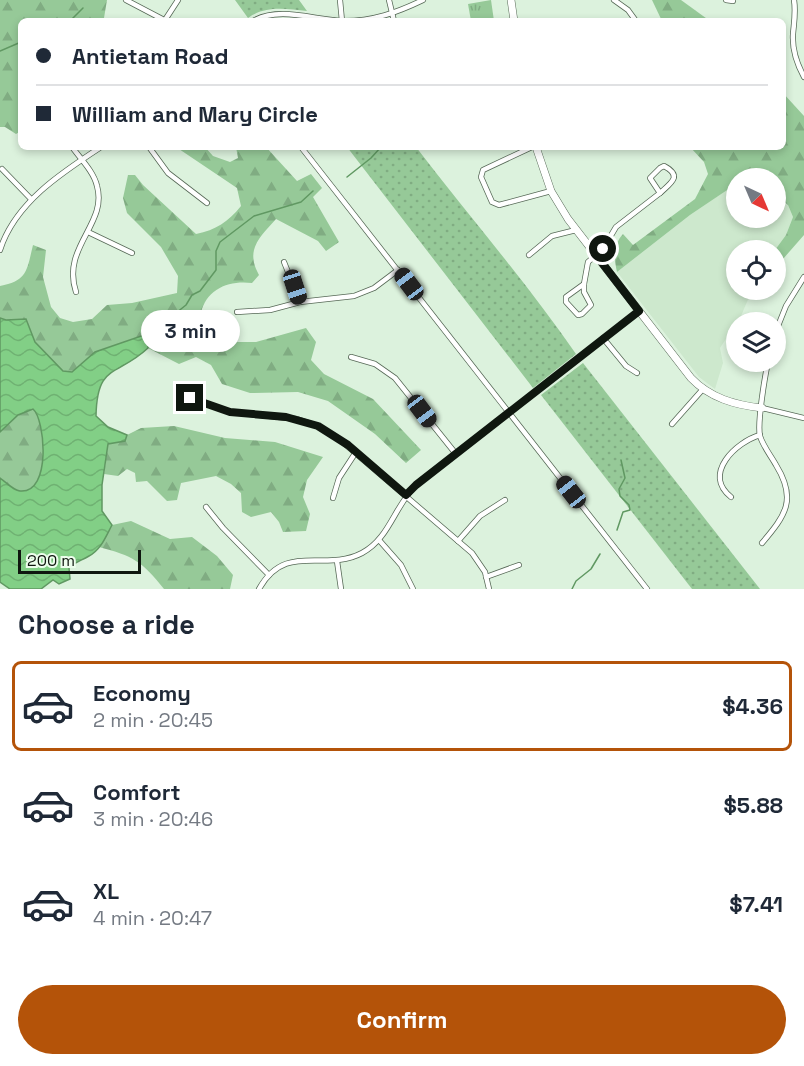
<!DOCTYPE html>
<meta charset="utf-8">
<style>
:root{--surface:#fff;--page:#f6f6f7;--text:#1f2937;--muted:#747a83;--line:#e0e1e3;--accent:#b45309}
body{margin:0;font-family:"Space Grotesk",sans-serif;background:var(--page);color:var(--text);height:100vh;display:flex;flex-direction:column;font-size:22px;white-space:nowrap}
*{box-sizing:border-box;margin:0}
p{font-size:20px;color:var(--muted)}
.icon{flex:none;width:33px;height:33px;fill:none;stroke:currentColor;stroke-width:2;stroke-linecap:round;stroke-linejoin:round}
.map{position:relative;height:589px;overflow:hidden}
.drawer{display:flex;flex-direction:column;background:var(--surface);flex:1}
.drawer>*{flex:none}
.hud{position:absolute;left:18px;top:18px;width:768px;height:132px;border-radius:9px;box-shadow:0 3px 9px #0003;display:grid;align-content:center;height:132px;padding:0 18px;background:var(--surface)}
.needle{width:39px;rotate:136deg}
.buttons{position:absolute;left:726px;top:168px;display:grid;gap:12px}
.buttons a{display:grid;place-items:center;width:60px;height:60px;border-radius:50%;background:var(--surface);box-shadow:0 3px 9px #0003;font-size:30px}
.scale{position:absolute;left:18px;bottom:15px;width:123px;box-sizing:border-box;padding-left:6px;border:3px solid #0f170f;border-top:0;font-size:16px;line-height:21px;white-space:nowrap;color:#0f170f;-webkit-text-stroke:4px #edfeed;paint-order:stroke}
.end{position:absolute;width:27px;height:27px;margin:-14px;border:8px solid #0f170f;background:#fff;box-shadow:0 0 0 3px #fff}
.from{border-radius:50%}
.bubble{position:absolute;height:42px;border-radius:21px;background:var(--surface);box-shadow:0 3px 9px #0003;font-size:20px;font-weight:700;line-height:42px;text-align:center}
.car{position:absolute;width:18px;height:36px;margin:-18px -9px;border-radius:8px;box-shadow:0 0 4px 2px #0007;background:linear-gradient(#222 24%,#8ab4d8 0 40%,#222 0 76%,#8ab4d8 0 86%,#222 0)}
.hud b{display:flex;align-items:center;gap:21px;height:57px;font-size:22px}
.hud b+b{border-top:2px solid var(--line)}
.hud i{width:15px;height:15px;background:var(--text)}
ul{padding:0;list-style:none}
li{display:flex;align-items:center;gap:18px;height:90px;margin:0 12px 9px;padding:0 6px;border:3px solid transparent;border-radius:9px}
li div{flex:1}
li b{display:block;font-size:22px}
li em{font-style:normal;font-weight:700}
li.selected{border-color:var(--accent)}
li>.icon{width:54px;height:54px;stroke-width:1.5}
h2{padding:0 18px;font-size:27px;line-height:72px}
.action{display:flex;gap:12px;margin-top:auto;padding:12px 18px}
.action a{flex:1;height:69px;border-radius:36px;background:var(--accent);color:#fff;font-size:24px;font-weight:700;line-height:69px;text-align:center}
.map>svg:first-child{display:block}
</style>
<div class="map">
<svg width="804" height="589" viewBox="0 0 804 589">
<defs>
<pattern id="grass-dots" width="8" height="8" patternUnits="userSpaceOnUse" patternTransform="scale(1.5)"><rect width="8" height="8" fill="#96c998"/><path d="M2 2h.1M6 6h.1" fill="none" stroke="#80ac82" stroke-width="1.8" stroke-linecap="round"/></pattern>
<pattern id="forest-firs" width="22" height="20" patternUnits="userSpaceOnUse" patternTransform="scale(1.5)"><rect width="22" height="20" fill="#96c998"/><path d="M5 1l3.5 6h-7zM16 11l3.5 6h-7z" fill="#80ac82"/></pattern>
<pattern id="park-tufts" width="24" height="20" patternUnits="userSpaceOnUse" patternTransform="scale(1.5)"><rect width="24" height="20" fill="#96c998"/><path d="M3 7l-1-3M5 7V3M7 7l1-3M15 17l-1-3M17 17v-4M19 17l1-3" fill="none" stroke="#80ac82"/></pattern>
<pattern id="water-waves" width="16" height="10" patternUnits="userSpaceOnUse" patternTransform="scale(1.5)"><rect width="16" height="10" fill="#82cf86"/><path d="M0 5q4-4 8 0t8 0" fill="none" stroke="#6fb172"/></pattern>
</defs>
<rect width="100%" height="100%" fill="#dcf2dd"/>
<!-- built -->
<path fill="#cde8cd" d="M 735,184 L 736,184 L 736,218 L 776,218 L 776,195 L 788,205 L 793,217 L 786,235 L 775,250 L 736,250 L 736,290 L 752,290 L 741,316 L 720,348 L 723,363 L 715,389 L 699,377 L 617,272 L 690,215 Z"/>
<!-- grass -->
<g fill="url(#grass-dots)">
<path d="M 235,0 L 299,0 L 307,11 C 286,9 266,5 248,18 Z"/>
<path d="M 347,147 L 416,147 C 469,216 526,282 576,354 L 533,388 Z"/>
<path d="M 583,363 L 760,589 L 692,589 L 541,395 Z"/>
</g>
<!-- forest -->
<g fill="url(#forest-firs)">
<path d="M 0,0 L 107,0 L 104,18 L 109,21 L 21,21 L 21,131 L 16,134 L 5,127 L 0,127 Z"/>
<path d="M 652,0 L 681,0 L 710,21 L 662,21 Z"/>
<path d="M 783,93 L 804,116 L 804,235 L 776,267 L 775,250 L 786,235 L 793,217 L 788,205 L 776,195 L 776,178 L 736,178 L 736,184 L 690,215 L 617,272 C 614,258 613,245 623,234 L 633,245 L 695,199 L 708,174 L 704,162 L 690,147 L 783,147 Z"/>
<path d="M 176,147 L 205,147 L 213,156 L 230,162 L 238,158 L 236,147 L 266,147 L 297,181 L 311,174 L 322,188 L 313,197 L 339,242 L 326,251 L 318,241 L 276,219 C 259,238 245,250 259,275 L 252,283 C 229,280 206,289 201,313 L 211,331 L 236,342 L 256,342 L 306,328 L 316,342 L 311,360 L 324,374 L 373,399 L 421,450 L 406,463 L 375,434 L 328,401 L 298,392 L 250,393 L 222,384 L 211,365 L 196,357 L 179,364 L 148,348 L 147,334 L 95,352 L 72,372 L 62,371 L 35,342 L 26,319 L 6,320 L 0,318 L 0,286 C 28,281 27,269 33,245 L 46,250 L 43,277 L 51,307 L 60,318 L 73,322 L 92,319 L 107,305 L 132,303 L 177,293 L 178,276 L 161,247 L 127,213 L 123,198 L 128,175 L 135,175 L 143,185 L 196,234 C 216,230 228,222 241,206 L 237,188 Z"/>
<path d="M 33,409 C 45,419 52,494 20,491 C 13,490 6,482 0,478 L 0,432 L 18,415 Z"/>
<path d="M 174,426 L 225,438 L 275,442 L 323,457 L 307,480 L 303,497 L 310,514 L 306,531 L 283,532 L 279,522 L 271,512 L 251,517 L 242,512 L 241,493 L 231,484 L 216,476 L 181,483 L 177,500 L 167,501 L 147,481 L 136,482 L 135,473 L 127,469 L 118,476 L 104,474 L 108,444 L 125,441 L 127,435 L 141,428 Z"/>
<path d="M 131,521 L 170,539 L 192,537 L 217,556 L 233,575 L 230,589 L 164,589 C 142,561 133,556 99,547 L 112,525 Z"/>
</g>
<!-- park -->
<path fill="url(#park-tufts)" d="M 491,0 L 494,21 L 471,21 L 468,4 Z"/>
<!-- water -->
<path fill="url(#water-waves)" stroke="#609862" stroke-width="1.5" d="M 0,318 L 6,320 L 26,319 L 35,342 L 63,371 L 72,372 L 95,352 L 147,334 L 148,348 C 117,377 97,363 96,416 L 108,427 L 127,435 L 125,441 L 108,444 L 102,485 L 102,511 L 112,525 C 106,536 101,550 89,556 C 81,561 76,561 69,568 L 70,579 L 59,584 L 53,580 L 41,589 L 10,589 L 0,582 L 0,478 C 6,482 13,490 20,491 C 52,494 45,419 33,409 L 18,415 L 0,432 Z"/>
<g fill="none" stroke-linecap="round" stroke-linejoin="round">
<!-- stream -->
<g stroke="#609862" stroke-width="1.5">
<path d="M 70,21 L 83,8"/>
<path d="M 0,51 L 21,42"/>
<path d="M 347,177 L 371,158 L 381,147"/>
<path d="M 144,335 L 154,321 L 171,317 L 186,305 L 192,295 L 200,291 L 216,270 L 216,251 L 220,242 L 254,216 L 301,202 L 313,191"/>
<path d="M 617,530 L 623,512 L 630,510 L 629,505 L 620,496 L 619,489 L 625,478 L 621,460"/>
<path d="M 572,589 L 576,581 L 591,569 L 600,554"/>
</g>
<!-- street casing -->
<g stroke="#566856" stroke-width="6">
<g id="street">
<path d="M 126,0 L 166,21"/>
<path d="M 340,0 L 342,21"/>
<path d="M 389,0 L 394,21"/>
<path d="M 614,0 L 628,10 L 636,21"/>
<path d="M 726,0 L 733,1"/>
<path d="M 794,0 C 796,12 794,22 793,34 C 792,49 797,64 804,77"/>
<path d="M 165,20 L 178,0"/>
<path d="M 253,21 C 280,6 314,20 344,21 C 373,21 396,13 423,0"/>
<path d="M 72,147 C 80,158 94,172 97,186 C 108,224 61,247 76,292"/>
<path d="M 149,147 L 168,173 L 207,203"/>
<path d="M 301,147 L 647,589"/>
<path d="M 532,147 L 483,170 L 481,177 L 492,202 L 499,205 L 551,191"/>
<path d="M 664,166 C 683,176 671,183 660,193 L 650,178 L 660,168 Z"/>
<path d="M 2,169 L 31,199"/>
<path d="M 88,232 L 132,253"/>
<path d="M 0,250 C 15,203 61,173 101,147"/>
<path d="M 529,255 L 552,236 L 576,230"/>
<path d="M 284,262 L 300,302"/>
<path d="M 584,284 L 588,262 L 603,249 L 616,227 L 660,193"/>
<path d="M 584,284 L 584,292 L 591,305 L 582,314 L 578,315 L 566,302 L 566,297 Z"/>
<path d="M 237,312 L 270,310 L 300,302 L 354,296 L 374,288 L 398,270"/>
<path d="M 776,331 L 786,306 L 804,277"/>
<path d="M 603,338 L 626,366 L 637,373"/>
<path d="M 351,357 L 375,364 L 395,378 L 456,454"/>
<path d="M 191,398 L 230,412 L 297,419 L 318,426 L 339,439 L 472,553 L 485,572 L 489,589"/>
<path d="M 762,408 L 804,418"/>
<path d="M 672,424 L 703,389"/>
<path d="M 731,497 C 702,474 736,442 760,435"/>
<path d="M 333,498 L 339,478 L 356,452"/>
<path d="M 206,507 L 223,528 L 269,575"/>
<path d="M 379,540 L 401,565 L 413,589"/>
<path d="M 458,541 L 480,516 L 505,500"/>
<path d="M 762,543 C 786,515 797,499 776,465 C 771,456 763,446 760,436 C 757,423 765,376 768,362"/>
<path d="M 337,561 L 341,589"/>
<path d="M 486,577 L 519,565"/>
<path d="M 259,589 C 286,541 324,573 362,553 C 389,539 394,507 416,485 L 639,311"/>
</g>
</g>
<!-- secondary casing -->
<g stroke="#566856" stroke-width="8">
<g id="secondary">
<path d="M 511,0 L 514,21"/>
<path d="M 536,147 L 551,191 L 568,219 L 691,378 C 710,398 735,405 762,408"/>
</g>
</g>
<!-- street -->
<use href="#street" stroke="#fff" stroke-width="4.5"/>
<!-- secondary -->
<use href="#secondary" stroke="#fff" stroke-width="7"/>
</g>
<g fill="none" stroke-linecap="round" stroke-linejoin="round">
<!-- route -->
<path stroke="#0f170f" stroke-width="8" d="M 190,398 L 230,412 L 286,417 L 318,426 L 348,445 L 406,495 L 416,485 L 639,311 L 596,255 L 603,249"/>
</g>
</svg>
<div class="buttons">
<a><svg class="needle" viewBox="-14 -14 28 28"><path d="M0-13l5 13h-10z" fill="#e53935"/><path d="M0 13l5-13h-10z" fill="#747a83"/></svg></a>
<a><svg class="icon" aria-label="locate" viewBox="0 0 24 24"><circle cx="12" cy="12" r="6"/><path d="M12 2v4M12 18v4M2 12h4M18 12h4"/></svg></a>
<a><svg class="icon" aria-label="layers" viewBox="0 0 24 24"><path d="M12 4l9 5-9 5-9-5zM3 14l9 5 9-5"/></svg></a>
</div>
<div class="scale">200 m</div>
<i class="end from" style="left:603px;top:249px"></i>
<i class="end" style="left:190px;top:398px"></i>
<div class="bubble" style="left:141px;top:310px;width:99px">3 min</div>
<i class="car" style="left:409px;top:284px;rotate:323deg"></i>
<i class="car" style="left:295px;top:287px;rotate:162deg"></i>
<i class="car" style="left:422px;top:411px;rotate:143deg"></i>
<i class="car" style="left:571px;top:492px;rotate:322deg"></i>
<div class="hud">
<b><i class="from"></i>Antietam Road</b>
<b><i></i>William and Mary Circle</b>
</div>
</div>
<section class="drawer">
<h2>Choose a ride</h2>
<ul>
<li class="selected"><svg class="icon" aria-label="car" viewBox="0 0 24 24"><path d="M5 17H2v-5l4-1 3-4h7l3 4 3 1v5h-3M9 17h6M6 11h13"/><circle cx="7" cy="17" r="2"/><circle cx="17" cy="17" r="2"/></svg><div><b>Economy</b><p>2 min · 20:45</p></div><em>$4.36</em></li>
<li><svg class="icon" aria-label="car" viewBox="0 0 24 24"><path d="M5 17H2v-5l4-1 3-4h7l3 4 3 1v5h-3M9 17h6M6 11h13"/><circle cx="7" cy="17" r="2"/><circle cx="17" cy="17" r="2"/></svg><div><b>Comfort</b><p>3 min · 20:46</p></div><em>$5.88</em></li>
<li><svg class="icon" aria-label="car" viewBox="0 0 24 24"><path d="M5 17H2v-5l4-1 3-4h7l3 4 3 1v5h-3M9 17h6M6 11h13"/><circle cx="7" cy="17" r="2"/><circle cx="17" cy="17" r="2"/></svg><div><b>XL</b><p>4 min · 20:47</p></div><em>$7.41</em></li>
</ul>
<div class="action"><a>Confirm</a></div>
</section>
